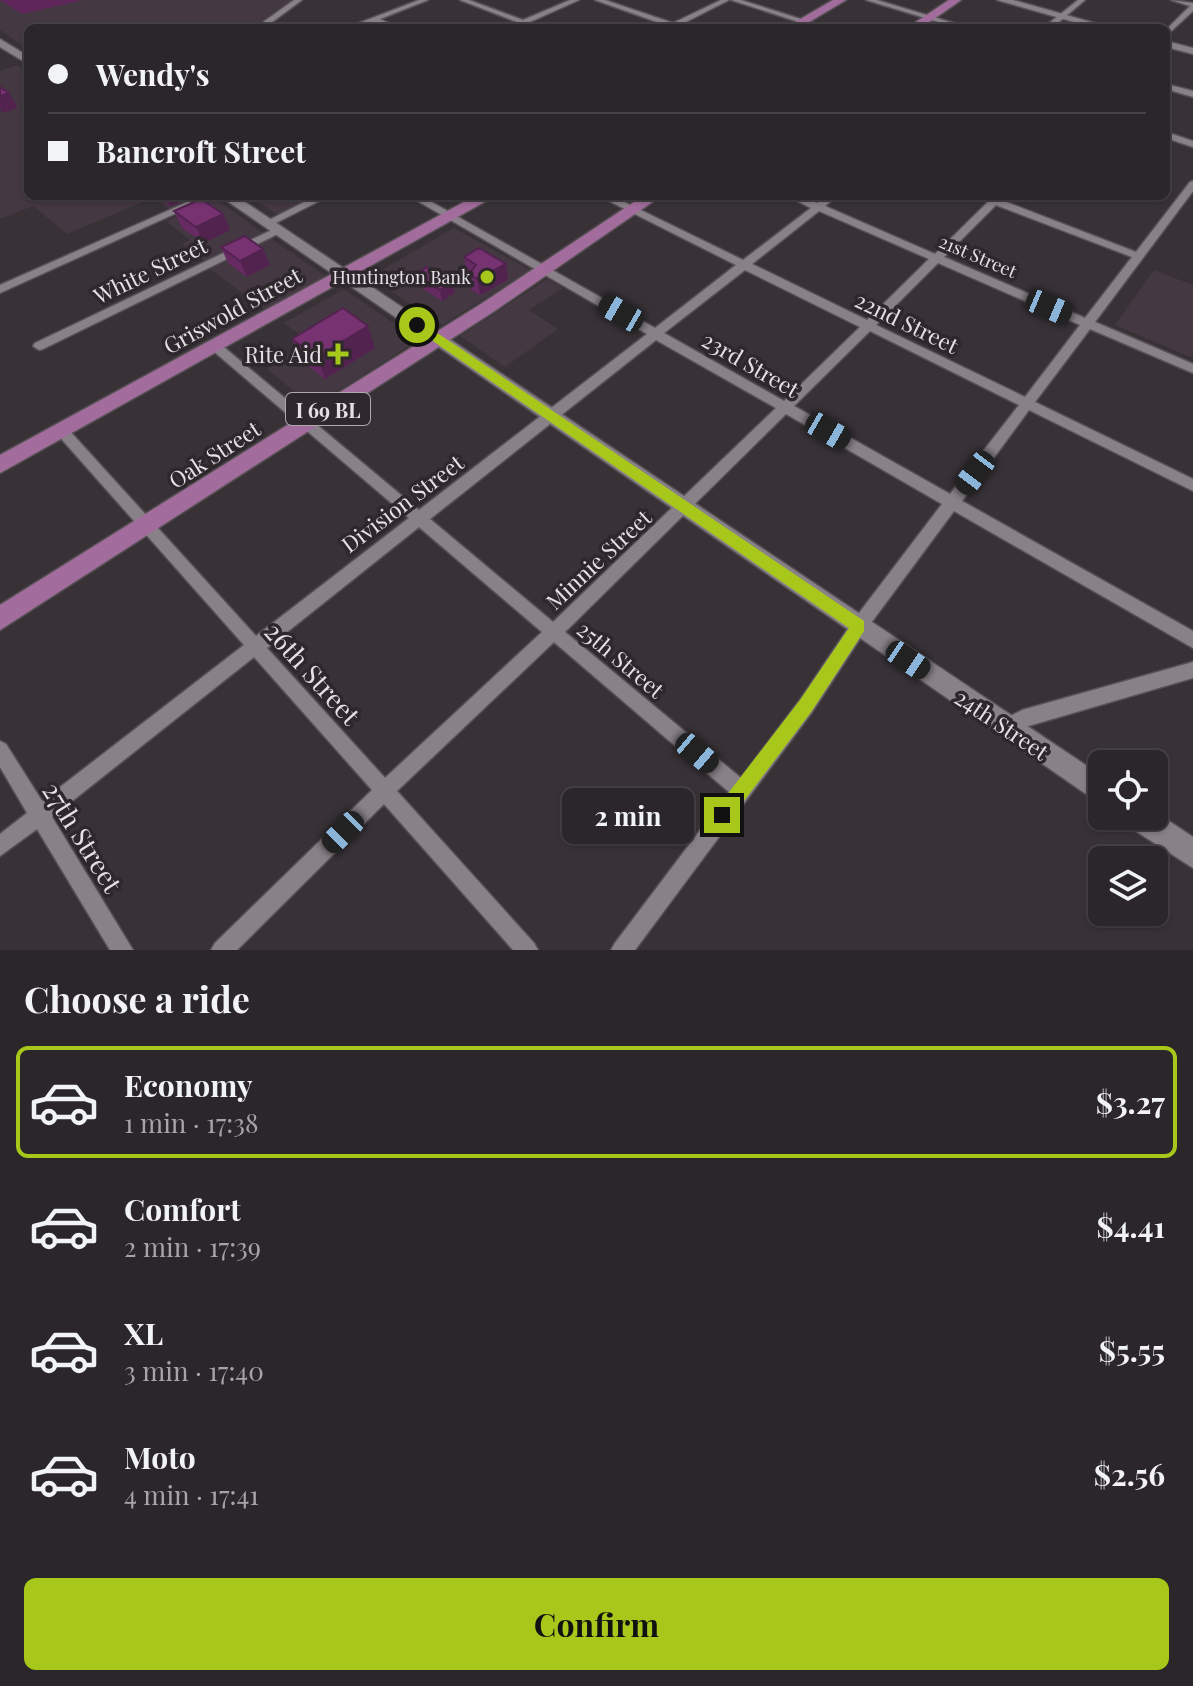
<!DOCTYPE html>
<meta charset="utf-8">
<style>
:root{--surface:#2a2629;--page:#363235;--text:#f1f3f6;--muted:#a5a5a8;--line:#464346;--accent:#a8c71b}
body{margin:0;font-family:"Playfair Display",serif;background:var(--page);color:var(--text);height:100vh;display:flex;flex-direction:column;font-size:30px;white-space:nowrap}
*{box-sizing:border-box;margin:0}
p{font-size:26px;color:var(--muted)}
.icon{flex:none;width:44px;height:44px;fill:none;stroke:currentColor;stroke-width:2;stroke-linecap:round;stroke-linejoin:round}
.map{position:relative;height:950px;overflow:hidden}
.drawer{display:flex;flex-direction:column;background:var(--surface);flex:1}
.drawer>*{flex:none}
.top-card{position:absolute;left:24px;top:24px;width:1146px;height:176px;border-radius:12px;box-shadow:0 2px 6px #0004,0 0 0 2px var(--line);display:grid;align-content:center;height:176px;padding:0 24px;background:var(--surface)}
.controls{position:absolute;left:1088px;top:750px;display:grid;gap:16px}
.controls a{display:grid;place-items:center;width:80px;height:80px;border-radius:12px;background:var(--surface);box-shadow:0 2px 6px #0004,0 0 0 2px var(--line);font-size:40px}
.end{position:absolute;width:36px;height:36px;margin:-18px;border:10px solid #a8c71b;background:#111;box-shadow:0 0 0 4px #111}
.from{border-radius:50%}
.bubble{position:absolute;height:56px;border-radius:12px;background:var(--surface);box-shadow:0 2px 6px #0004,0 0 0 2px var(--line);font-size:26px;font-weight:700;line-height:56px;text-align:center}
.car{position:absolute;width:24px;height:48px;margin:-24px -12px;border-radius:10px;box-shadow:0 0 6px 2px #0007;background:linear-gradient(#222 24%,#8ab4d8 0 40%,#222 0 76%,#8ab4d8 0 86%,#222 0)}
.top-card b{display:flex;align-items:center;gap:28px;height:76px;font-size:30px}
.top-card b+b{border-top:2px solid var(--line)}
.top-card i{width:20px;height:20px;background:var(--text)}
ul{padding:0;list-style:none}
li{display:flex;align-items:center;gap:24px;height:112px;margin:0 16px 12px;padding:0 8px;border:4px solid transparent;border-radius:12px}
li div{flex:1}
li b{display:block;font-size:30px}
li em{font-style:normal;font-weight:700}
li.active{border-color:var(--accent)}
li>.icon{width:72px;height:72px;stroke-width:1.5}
h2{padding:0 24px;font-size:36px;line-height:96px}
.action{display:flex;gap:16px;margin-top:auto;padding:16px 24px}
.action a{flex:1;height:92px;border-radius:12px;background:var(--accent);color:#111;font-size:32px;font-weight:700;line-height:92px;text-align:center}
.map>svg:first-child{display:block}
</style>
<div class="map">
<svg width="1193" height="950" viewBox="0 0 1193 950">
<rect width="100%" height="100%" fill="#383237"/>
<!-- built -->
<g fill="#443842">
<path d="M 0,0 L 292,0 L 251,28 L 28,28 L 28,49 L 0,30 Z"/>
<path d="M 18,65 L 28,72 L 28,196 L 200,196 L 170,210 L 154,197 L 67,234 L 33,206 L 0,219 L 0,71 Z"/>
<path d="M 247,196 L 316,196 L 277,214 Z"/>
<path d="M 216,199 L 263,233 L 204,261 L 182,244 L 190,240 L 166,221 Z"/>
<path d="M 454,228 L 530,270 L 442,325 L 370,277 Z"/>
<path d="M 270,238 L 326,276 L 264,309 L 210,269 Z"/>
<path d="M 1154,270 L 1193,285 L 1193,358 L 1115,325 Z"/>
<path d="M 547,279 L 563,288 L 529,310 L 558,329 L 505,367 L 460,336 Z"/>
<path d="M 344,289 L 418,340 L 313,407 L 267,369 L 311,343 L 284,323 Z"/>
</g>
<!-- green -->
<path fill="#5e265a" d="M 0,0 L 84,0 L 22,14 Z"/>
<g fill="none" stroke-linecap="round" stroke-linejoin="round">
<!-- street casing -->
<g stroke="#575156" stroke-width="3">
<g id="street">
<path d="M 294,0 L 302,0 L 264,28 L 255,28 Z"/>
<path d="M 419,0 L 428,0 L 380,19 L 399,28 L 389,28 L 374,22 L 357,28 L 346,28 Z"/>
<path d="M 460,0 L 469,0 L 523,20 L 570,0 L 579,0 L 530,22 L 543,28 L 524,25 L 516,28 L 506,28 L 517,22 Z"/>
<path d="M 595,0 L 605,0 L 673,23 L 721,0 L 729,0 L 680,25 L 685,28 L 665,28 L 668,26 Z"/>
<path d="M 731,0 L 741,0 L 829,28 L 817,28 Z"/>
<path d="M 866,0 L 877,0 L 970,28 L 958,28 Z"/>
<path d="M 1078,0 L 1085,0 L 1052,28 L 1043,28 Z"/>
<path d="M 1171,0 L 1193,3 L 1193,11 L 1166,36 L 1166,30 L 1190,6 Z"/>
<path d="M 1166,84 L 1193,91 L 1193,97 L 1166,89 Z"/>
<path d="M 1166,132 L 1193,141 L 1193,147 L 1166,138 Z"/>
<path d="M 1193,181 L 1193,191 L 1095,322 L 1193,364 L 1193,373 L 1090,329 L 1035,402 L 1193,479 L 1193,491 L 1029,410 L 962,501 L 1193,631 L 1193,648 L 954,511 L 865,631 L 812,712 L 635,950 L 611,950 L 615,943 L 729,792 L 554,642 L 397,791 L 534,943 L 538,950 L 513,950 L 384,804 L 237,950 L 211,950 L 215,943 L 372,790 L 254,657 L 52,817 L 133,950 L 110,950 L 37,829 L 0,856 L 0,834 L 27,813 L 0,767 L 0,741 L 6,744 L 42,801 L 244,645 L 57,434 L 55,431 L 57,428 L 67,428 L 256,636 L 409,518 L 211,349 L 209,346 L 211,343 L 219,343 L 419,510 L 647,334 L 409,196 L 421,196 L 655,328 L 736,265 L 599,196 L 612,196 L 743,260 L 811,208 L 787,196 L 800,196 L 817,203 L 826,196 L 837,196 L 825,206 L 935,254 L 988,202 L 976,196 L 1005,196 L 1001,200 L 1136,252 L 1190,182 ZM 996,205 L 1132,257 L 1085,318 L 944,257 ZM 819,211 L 929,259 L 867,320 L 752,264 ZM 938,263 L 1080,325 L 1025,397 L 876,325 ZM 745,270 L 860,327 L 784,401 L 664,333 ZM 870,331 L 1019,405 L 950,494 L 794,406 ZM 656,340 L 776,408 L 553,622 L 430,519 ZM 786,414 L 942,504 L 853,621 L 800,700 L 741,778 L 565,632 ZM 419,527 L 542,632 L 385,778 L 267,648 Z"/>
<path d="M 201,196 L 214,196 L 0,293 L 0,285 Z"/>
<path d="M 316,196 L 329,196 L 272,225 L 263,223 Z"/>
<path d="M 278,227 L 282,228 L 282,232 L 43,349 L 39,350 L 33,346 L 35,343 Z"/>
<path d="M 1193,662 L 1193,678 L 1025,727 L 1007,736 L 1001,733 L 998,727 L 1001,721 L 1022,710 Z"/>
</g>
</g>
<!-- secondary casing -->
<g stroke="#575156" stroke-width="3">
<g id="secondary">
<path d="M 997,0 L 1013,0 L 1112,28 L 1095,28 Z"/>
<path d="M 0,39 L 28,56 L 28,64 L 0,47 Z"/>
<path d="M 1166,41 L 1193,48 L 1193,54 L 1166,47 Z"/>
<path d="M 220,196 L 236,196 L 1102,776 L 1102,805 Z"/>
<path d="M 1154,811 L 1193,837 L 1193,868 L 1128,826 L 1124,816 L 1154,816 Z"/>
</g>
</g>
<!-- primary casing -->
<g stroke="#575156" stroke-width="3">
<g id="primary">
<path d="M 833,0 L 846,0 L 799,28 L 785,28 Z"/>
<path d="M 949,0 L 961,0 L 921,28 L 907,28 Z"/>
<path d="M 475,196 L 495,196 L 0,473 L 0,455 Z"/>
<path d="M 643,196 L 661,196 L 493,312 L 0,630 L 0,605 L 481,304 Z"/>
</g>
</g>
<!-- street -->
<use href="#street" fill="#898188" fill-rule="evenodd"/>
<!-- secondary -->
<use href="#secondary" fill="#898188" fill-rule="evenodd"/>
<!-- primary -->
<use href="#primary" fill="#a26d9d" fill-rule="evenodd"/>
</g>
<!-- wall -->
<g fill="#662b62">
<path d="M 159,196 L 178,196 L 180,202 L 170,206 Z"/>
<path d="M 174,211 L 223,214 L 230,230 L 204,243 L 182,228 Z"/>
<path d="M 221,247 L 263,249 L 270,265 L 247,277 L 228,263 Z"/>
<path d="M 464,257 L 506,264 L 508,280 L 480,295 L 471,290 L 469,275 L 467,273 Z"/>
<path d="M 415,274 L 455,293 L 442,301 L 417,285 Z"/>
<path d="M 292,339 L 375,348 L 325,379 L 300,360 Z"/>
</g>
<!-- shaded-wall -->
<g fill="#532350">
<path d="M 9,93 L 18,108 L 3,113 L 0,109 L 0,96 Z"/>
<path d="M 165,196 L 178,196 L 180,202 L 170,206 Z"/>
<path d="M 223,214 L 230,230 L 204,243 L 196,227 Z"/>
<path d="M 263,249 L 270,265 L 247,277 L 240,261 Z"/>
<path d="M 506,264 L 508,280 L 480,295 L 477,279 Z"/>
<path d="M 453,283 L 455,293 L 442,301 L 440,290 Z"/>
<path d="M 368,326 L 375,348 L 325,379 L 317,357 Z"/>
</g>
<!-- building -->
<g fill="#773272" stroke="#532350" stroke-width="2">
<path d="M 0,87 L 9,93 L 0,96 Z"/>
<path d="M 201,199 L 223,214 L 196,227 L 174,211 Z"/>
<path d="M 245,236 L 263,249 L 240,261 L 221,247 Z"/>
<path d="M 479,248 L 506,264 L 477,279 L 469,274 L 476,265 L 464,257 Z"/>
<path d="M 427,267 L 453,283 L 440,290 L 415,274 Z"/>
<path d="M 343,308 L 368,326 L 317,357 L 292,339 Z"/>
</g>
<!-- route -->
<path fill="#a8c71b" d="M 414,322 L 421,322 L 864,621 L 864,631 L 811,712 L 728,822 L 722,824 L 716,822 L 713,815 L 716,809 L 800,700 L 849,628 L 414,328 Z"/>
<!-- markers -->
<g fill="#a8c71b" stroke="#2e282d" stroke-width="3">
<circle cx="487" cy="277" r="8"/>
<path d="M334 342h8v8h8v8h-8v8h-8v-8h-8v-8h8z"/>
</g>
<g text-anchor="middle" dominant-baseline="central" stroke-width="7" stroke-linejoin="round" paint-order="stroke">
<!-- far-street labels -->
<g font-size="18" fill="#e4e0e3" stroke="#2e282d">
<text transform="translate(978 256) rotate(23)">21st Street</text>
</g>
<!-- far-poi labels -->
<g font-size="18" fill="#e4e0e3" stroke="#2e282d" text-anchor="end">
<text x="471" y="277">Huntington Bank</text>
</g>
<!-- shield labels -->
<rect fill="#2e282d" stroke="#ada9ac" stroke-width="2" x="286" y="393" width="84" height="32" rx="6"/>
<g font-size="20" font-weight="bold" fill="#e4e0e3">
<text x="328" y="409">I 69 BL</text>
</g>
<!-- street labels -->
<g font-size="22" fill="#e4e0e3" stroke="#2e282d">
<text transform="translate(150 270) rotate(-26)">White Street</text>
<text transform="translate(232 310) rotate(-29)">Griswold Street</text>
<text transform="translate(907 322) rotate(26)">22nd Street</text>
<text transform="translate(751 364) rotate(30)">23rd Street</text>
<text transform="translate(214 454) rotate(-33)">Oak Street</text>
<text transform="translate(402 503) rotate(-37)">Division Street</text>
<text transform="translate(598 559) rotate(-43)">Minnie Street</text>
<text transform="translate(621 659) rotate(40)">25th Street</text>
<text transform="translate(1002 724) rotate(34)">24th Street</text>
</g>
<!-- poi labels -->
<g font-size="22" fill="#e4e0e3" stroke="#2e282d" text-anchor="end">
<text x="322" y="354">Rite Aid</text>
</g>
<!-- near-street labels -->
<g font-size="26" fill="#e4e0e3" stroke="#2e282d">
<text transform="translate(313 673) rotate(48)">26th Street</text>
<text transform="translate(83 837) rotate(58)">27th Street</text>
</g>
</g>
</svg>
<div class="controls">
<a><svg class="icon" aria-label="locate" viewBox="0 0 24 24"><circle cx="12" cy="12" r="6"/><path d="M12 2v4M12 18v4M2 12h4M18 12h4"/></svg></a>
<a><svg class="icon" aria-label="layers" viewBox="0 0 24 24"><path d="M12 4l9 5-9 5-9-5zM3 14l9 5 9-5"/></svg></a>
</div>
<i class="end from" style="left:417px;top:325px"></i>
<i class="end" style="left:722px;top:815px"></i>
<div class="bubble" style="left:562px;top:788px;width:132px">2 min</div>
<i class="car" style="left:1049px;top:307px;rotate:113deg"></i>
<i class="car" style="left:621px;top:313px;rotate:300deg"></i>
<i class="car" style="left:828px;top:431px;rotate:120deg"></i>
<i class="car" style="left:975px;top:473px;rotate:217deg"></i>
<i class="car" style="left:908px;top:660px;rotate:124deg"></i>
<i class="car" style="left:697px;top:753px;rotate:130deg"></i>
<i class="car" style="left:343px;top:832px;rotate:225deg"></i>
<div class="top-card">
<b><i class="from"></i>Wendy's</b>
<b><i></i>Bancroft Street</b>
</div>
</div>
<section class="drawer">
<h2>Choose a ride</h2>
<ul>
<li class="active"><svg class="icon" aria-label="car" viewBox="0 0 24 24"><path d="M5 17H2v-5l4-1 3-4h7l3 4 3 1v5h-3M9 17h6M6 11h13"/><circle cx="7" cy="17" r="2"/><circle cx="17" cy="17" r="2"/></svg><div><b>Economy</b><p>1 min · 17:38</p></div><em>$3.27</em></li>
<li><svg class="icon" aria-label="car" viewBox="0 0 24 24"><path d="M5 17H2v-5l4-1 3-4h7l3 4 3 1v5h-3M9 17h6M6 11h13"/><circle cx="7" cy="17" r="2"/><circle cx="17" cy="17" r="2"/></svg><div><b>Comfort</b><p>2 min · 17:39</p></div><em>$4.41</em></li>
<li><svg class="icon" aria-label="car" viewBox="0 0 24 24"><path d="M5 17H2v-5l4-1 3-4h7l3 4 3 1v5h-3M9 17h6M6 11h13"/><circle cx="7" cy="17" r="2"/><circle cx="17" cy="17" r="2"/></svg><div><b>XL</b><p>3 min · 17:40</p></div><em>$5.55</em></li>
<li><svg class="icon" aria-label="car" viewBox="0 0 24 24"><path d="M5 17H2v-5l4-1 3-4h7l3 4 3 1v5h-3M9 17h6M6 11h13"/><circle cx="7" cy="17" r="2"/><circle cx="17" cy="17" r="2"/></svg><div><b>Moto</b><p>4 min · 17:41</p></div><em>$2.56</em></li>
</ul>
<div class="action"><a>Confirm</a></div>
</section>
